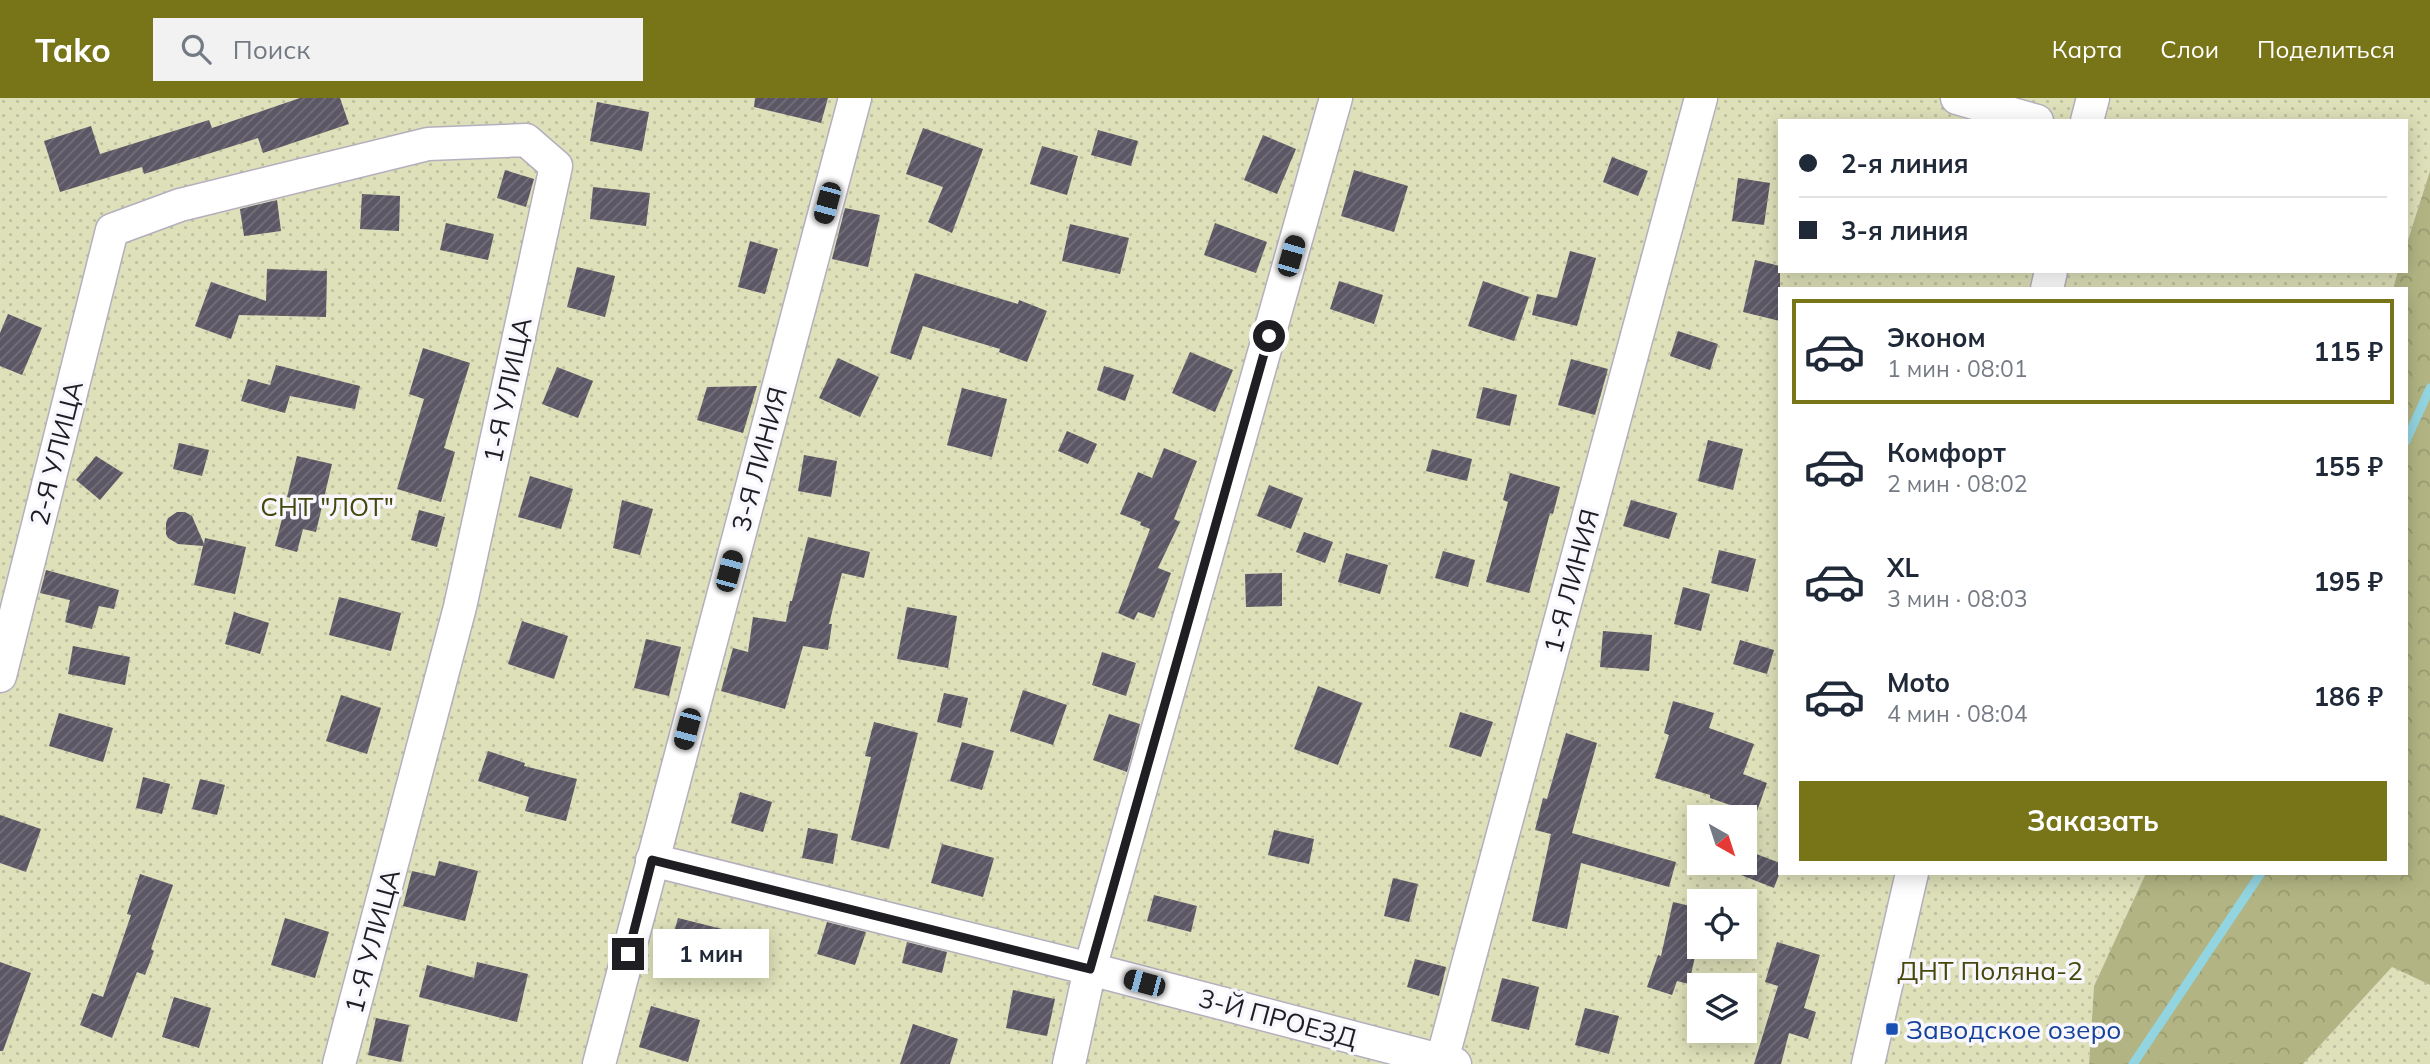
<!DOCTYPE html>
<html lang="ru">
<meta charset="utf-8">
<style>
:root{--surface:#fff;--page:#f2f2f3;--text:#1f2937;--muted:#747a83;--line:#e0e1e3;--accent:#787418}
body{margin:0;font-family:Mulish,sans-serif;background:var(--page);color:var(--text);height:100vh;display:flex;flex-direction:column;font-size:26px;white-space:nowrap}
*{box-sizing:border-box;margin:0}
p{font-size:23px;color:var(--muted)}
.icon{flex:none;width:38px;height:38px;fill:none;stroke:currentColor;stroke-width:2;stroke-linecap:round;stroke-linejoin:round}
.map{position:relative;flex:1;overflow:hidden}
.drawer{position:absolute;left:1778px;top:189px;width:630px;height:588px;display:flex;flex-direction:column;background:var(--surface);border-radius:0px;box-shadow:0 4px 18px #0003}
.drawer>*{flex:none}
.hud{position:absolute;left:1778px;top:21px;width:630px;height:154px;border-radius:0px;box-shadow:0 4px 18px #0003;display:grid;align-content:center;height:154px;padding:0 21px;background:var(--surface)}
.needle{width:46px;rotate:141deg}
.controls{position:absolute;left:1687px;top:707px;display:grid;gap:14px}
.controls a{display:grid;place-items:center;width:70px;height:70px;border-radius:0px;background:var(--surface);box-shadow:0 4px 18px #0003;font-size:35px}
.end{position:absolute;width:32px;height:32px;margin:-16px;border:9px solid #1f1e23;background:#fff;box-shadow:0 0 0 4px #fff}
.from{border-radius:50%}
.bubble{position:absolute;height:49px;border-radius:0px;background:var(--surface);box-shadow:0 4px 18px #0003;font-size:23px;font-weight:700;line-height:49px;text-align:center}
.car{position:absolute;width:21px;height:42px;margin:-21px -10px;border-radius:9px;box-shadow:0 0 5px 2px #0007;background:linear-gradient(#222 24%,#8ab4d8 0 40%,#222 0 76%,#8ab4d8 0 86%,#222 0)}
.hud b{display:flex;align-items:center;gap:24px;height:66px;font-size:26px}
.hud b+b{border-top:2px solid var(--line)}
.hud i{width:18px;height:18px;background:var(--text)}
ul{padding:12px 0 0;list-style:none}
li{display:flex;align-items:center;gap:21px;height:105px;margin:0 14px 10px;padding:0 7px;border:4px solid transparent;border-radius:0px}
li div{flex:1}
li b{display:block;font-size:26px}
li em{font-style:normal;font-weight:700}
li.selected{border-color:var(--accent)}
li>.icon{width:63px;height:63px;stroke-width:1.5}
.action{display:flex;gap:14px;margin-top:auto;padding:14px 21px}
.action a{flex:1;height:80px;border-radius:0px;background:var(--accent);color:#fff;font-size:28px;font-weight:700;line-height:80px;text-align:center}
header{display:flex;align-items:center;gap:42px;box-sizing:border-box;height:98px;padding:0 35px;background:var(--accent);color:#fff}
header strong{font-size:33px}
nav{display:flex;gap:38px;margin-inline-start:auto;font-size:24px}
.search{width:490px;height:63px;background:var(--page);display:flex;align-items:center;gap:18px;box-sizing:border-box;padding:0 24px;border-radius:0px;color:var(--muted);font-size:26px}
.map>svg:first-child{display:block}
</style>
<header>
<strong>Tako</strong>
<div class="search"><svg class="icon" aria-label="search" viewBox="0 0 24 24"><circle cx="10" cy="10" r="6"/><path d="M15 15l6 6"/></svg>Поиск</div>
<nav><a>Карта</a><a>Слои</a><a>Поделиться</a></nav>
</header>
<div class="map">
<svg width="2430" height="966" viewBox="0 0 2430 966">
<defs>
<pattern id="grass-dots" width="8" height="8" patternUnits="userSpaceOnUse" patternTransform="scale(1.75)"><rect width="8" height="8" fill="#dde0b8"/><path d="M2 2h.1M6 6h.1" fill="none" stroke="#bdc09e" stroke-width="1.8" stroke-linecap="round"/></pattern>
<pattern id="forest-crowns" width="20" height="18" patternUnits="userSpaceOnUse" patternTransform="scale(1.75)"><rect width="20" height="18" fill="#b2b583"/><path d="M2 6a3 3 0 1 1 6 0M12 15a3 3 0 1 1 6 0" fill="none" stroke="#999b71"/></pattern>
<pattern id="building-hatch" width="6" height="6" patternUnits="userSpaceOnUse" patternTransform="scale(1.75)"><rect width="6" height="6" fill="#5c5765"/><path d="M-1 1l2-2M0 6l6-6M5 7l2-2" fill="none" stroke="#74707b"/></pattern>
</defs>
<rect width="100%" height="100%" fill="#ede8f8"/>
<!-- grass -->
<g fill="url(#grass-dots)" fill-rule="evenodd">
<path d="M 0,0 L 2430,0 L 2430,73 L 2406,148 L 2406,23 L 1780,23 L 1780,173 L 2398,173 L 2393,191 L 1780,191 L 1780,775 L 2146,775 L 2094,888 L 2089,966 L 0,966 ZM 1699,719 L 1745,719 L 1745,765 L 1699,765 ZM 1699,803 L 1745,803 L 1745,849 L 1699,849 ZM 1699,887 L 1745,887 L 1745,933 L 1699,933 Z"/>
<path d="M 2392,869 L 2430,887 L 2430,966 L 2303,966 Z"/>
</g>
<!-- forest -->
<path fill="url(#forest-crowns)" d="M 2430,73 L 2430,887 L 2392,869 L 2303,966 L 2089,966 L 2094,888 L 2146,775 L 2406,775 L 2406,191 L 2393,191 L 2398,173 L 2406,173 L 2406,148 Z"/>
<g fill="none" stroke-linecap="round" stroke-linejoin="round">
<!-- stream -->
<g stroke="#93d4e1" stroke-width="9">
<path d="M 2406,343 L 2430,290"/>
<path d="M 2133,966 L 2261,775"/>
</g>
</g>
<!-- building -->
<g fill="url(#building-hatch)">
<path d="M 300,0 L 340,0 L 349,26 L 263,55 L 258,40 L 144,76 L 142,69 L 60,94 L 44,43 L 91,28 L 100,56 L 209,22 L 212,30 Z"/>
<path d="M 755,0 L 828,0 L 821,25 L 754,9 Z"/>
<path d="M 597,4 L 649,14 L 642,53 L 590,43 Z"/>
<path d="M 923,30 L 983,51 L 952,135 L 928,124 L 943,89 L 906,76 Z"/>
<path d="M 1098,32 L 1138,43 L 1131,68 L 1091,57 Z"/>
<path d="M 1263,37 L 1296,51 L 1277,96 L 1244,82 Z"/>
<path d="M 1042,48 L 1078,58 L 1067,97 L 1030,86 Z"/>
<path d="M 1612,59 L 1648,73 L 1638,98 L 1603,84 Z"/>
<path d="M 505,72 L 534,81 L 526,109 L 497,100 Z"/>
<path d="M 1354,72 L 1408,88 L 1394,134 L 1341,118 Z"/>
<path d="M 1738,80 L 1770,85 L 1764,127 L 1732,123 Z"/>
<path d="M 593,89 L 650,95 L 646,128 L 590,121 Z"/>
<path d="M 362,96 L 400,98 L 399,133 L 360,131 Z"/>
<path d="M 277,102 L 281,133 L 244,138 L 240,111 Z"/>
<path d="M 845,110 L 880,117 L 868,169 L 832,161 Z"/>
<path d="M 446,125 L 494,136 L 488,162 L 440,152 Z"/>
<path d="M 1215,125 L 1267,144 L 1256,175 L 1204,157 Z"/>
<path d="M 1070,126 L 1129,140 L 1120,176 L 1062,163 Z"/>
<path d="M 750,143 L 778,151 L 765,196 L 738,189 Z"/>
<path d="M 1570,153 L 1596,160 L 1577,228 L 1532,217 L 1537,196 L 1557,200 Z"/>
<path d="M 1755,162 L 1780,168 L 1780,223 L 1743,214 Z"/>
<path d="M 577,169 L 615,178 L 605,219 L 567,209 Z"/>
<path d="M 267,171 L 327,173 L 326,219 L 239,217 L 231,241 L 195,228 L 211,184 L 266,203 Z"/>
<path d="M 915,175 L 1018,206 L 1019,202 L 1047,213 L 1027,264 L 999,254 L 1000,251 L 923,228 L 911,262 L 890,255 Z"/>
<path d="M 1339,183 L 1383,197 L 1374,226 L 1330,211 Z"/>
<path d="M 1483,183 L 1529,199 L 1514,243 L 1468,228 Z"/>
<path d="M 8,216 L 42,230 L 22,277 L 0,268 L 0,235 Z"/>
<path d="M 1678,233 L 1718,246 L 1710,272 L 1670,258 Z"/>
<path d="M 423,250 L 470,265 L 444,350 L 455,354 L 441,404 L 397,391 L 424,301 L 409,296 Z"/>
<path d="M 1190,254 L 1233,272 L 1215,314 L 1172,295 Z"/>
<path d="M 838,260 L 879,279 L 860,319 L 819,300 Z"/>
<path d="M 1571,261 L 1608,271 L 1595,317 L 1558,307 Z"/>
<path d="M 276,267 L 360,288 L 355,311 L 290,298 L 285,315 L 241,303 L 248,281 L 270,287 Z"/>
<path d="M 1104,268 L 1134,277 L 1125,303 L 1097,292 Z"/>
<path d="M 557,269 L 593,283 L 578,320 L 542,306 Z"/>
<path d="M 757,288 L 743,335 L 697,322 L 707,289 Z"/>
<path d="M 1483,289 L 1517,297 L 1510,328 L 1476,320 Z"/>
<path d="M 962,290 L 1007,301 L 992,359 L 947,347 Z"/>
<path d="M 1067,333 L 1097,346 L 1088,366 L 1058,353 Z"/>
<path d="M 1708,342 L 1743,351 L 1733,392 L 1698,383 Z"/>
<path d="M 179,345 L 209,352 L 202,378 L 173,371 Z"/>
<path d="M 1164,350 L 1197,363 L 1174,421 L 1180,424 L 1158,470 L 1171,475 L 1154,520 L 1138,514 L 1134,522 L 1118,515 L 1150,431 L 1140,427 L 1141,424 L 1120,416 L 1138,374 L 1152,380 Z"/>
<path d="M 1432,351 L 1472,361 L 1467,383 L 1426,373 Z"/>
<path d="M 804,357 L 837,363 L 831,399 L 798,393 Z"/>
<path d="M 96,358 L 123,375 L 100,402 L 76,382 Z"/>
<path d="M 297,358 L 332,366 L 316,434 L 303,431 L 297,454 L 275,448 L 286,405 L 303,403 L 287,399 Z"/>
<path d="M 1510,375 L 1560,389 L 1553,416 L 1550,415 L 1529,495 L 1486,484 L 1508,404 L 1503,402 Z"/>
<path d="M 530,378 L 573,391 L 561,431 L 518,419 Z"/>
<path d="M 1269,387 L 1303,400 L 1291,431 L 1257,418 Z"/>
<path d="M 622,402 L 653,411 L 640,457 L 613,450 Z"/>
<path d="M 1631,402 L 1677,415 L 1669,441 L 1623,428 Z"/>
<path d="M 419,412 L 445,419 L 437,449 L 411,442 Z"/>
<path d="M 177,414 L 185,414 L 192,418 L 204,446 L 205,440 L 246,449 L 235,496 L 194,487 L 203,448 L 178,446 L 168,440 L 166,436 L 166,425 L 168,420 Z"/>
<path d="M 1304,434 L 1333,444 L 1325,465 L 1296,454 Z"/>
<path d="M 808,439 L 870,454 L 864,480 L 842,475 L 829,526 L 832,526 L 828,552 L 803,548 L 785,611 L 721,593 L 733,550 L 748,554 L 753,519 L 786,524 L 790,503 L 792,503 Z"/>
<path d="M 1719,452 L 1756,461 L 1748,494 L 1711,485 Z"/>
<path d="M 1443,453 L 1475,462 L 1468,489 L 1435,480 Z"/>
<path d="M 1346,455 L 1388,467 L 1380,496 L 1338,484 Z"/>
<path d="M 46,472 L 119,492 L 114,511 L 99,508 L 92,531 L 65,524 L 70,502 L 40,495 Z"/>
<path d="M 1282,475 L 1282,508 L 1246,509 L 1245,476 Z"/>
<path d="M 1683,489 L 1710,496 L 1701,533 L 1674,526 Z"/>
<path d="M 339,499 L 401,515 L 391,553 L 329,537 Z"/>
<path d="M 907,509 L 957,518 L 948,570 L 897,561 Z"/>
<path d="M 234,514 L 269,525 L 260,556 L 225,546 Z"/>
<path d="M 522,523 L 568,538 L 554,581 L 508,566 Z"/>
<path d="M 1603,533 L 1652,537 L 1649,573 L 1600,569 Z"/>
<path d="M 646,541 L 681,549 L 669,598 L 634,590 Z"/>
<path d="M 1740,542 L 1774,552 L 1767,576 L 1733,566 Z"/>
<path d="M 73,548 L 130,559 L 125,587 L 68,576 Z"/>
<path d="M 1102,554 L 1136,565 L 1126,598 L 1092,587 Z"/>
<path d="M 1318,588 L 1362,605 L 1338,667 L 1294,651 Z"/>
<path d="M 1023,592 L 1067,607 L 1053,647 L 1010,633 Z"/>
<path d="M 944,595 L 968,600 L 961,630 L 937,624 Z"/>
<path d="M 341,597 L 381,610 L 367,656 L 326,643 Z"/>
<path d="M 1673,603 L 1714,615 L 1709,630 L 1754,646 L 1743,676 L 1767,685 L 1756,716 L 1710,700 L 1710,697 L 1655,680 L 1669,637 L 1664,635 Z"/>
<path d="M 1460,614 L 1493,624 L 1481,659 L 1449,649 Z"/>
<path d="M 59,615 L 113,630 L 103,664 L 49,648 Z"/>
<path d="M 1109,616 L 1140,626 L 1127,674 L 1093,662 Z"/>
<path d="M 874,624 L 918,635 L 889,751 L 851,742 L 871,659 L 865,658 Z"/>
<path d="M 1566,635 L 1597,645 L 1572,735 L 1676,764 L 1669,789 L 1581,765 L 1567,831 L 1532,823 L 1551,736 L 1535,732 L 1543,700 L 1547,701 Z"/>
<path d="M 962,644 L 994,653 L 982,692 L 950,683 Z"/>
<path d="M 488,653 L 525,665 L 524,668 L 577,681 L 566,723 L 525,713 L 529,699 L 478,683 Z"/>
<path d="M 143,679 L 170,686 L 162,716 L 136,710 Z"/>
<path d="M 200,681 L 225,687 L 217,717 L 192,711 Z"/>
<path d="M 740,694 L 772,704 L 763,734 L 731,725 Z"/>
<path d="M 0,717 L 41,731 L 26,774 L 0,765 Z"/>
<path d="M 808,730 L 838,736 L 833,766 L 802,760 Z"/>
<path d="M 1274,732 L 1314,741 L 1309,766 L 1268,757 Z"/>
<path d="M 942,746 L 994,760 L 983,799 L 931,785 Z"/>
<path d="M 1751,754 L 1780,765 L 1780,774 L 1774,790 L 1741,777 Z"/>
<path d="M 439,763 L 478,773 L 465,823 L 403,808 L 412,773 L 435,778 Z"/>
<path d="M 140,776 L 173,787 L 151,851 L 154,853 L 145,877 L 137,874 L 112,940 L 80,927 L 92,895 L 103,899 L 131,817 L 127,816 Z"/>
<path d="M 1393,780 L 1418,786 L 1409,824 L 1384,818 Z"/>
<path d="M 1154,797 L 1197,808 L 1191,834 L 1147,823 Z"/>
<path d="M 1673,804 L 1699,810 L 1699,840 L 1689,886 L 1677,883 L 1672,897 L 1647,889 L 1658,857 L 1661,858 Z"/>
<path d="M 285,820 L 329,834 L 315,880 L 271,867 Z"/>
<path d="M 678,820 L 726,832 L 715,875 L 666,863 Z"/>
<path d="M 827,824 L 866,834 L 855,867 L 817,856 Z"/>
<path d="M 907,844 L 947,854 L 942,875 L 902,865 Z"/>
<path d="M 1777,844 L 1820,857 L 1804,910 L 1816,914 L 1808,941 L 1789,935 L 1781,966 L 1754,966 L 1778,888 L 1765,884 Z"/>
<path d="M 1415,861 L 1446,869 L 1439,898 L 1407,889 Z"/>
<path d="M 0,864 L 31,875 L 3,953 L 0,953 Z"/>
<path d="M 477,864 L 528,876 L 517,924 L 419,899 L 427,867 L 474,880 Z"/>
<path d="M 1502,880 L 1539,889 L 1529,932 L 1491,923 Z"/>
<path d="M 1013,892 L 1055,901 L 1047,938 L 1006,930 Z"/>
<path d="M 174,899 L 211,910 L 199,950 L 162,939 Z"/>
<path d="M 651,908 L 700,922 L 688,964 L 639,949 Z"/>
<path d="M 1585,910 L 1619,918 L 1609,956 L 1575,947 Z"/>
<path d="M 376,920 L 409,927 L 401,964 L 368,957 Z"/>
<path d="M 913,926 L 958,941 L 950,966 L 900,966 Z"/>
</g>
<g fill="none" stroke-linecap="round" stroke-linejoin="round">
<!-- minor casing -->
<g stroke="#b4afbf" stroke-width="35">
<g id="minor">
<path d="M 1957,0 L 2037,23"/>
<path d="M 2087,23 L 2093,0"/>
<path d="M 2047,191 L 2051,173"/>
<path d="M 0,578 L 112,132 L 180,107 L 428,46 L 526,42 L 556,68 L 460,509 L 339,966"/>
<path d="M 652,762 L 1090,871 L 1455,966"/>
<path d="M 599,966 L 855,0"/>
<path d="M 1069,966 L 1090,871 L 1336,0"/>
<path d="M 1441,966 L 1701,0"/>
<path d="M 1868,966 L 1912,775"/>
</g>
</g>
<!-- minor -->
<use href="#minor" stroke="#fff" stroke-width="32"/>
</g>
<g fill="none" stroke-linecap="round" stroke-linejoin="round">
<!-- route -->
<path stroke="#1f1e23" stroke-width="9" d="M 628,856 L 652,762 L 1090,871 L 1269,238"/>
</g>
<!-- markers -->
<rect fill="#1a4fb4" stroke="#f9f7fe" stroke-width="2.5" x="1885" y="924" width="14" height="14" rx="3.5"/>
<g text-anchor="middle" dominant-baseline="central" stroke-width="7" stroke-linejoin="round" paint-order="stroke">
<!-- street labels -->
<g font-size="26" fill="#1f1e23" stroke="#f9f7fe">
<text transform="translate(507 292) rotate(-78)">1-Я УЛИЦА</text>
<text transform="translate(56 355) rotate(-76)">2-Я УЛИЦА</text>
<text transform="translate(759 361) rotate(-75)">3-Я ЛИНИЯ</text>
<text transform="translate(1571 483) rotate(-75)">1-Я ЛИНИЯ</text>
<text transform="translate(372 843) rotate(-75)">1-Я УЛИЦА</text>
<text transform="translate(1278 920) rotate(15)">3-Й ПРОЕЗД</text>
</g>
<!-- park labels -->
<g font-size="26" fill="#46480b" stroke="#f9f7fe">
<text x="327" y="408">СНТ "ЛОТ"</text>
<text x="1990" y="872">ДНТ Поляна-2</text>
</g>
<!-- transit labels -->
<g font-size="26" fill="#164399" stroke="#f9f7fe" text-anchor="start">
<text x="1906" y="931">Заводское озеро</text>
</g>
</g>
</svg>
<div class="controls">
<a><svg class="needle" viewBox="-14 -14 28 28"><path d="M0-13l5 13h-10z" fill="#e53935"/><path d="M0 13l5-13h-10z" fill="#747a83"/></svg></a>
<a><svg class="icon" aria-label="locate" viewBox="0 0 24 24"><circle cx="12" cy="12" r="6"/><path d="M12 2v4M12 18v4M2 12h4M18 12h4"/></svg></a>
<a><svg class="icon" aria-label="layers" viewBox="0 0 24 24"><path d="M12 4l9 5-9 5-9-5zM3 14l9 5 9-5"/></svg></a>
</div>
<i class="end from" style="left:1269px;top:238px"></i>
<i class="end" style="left:628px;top:856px"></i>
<div class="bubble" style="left:653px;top:831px;width:116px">1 мин</div>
<i class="car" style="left:827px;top:105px;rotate:195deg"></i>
<i class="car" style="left:1291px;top:158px;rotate:16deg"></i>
<i class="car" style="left:729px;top:473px;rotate:15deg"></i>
<i class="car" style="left:687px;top:631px;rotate:195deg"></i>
<i class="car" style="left:1144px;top:885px;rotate:285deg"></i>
<div class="hud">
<b><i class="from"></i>2-я линия</b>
<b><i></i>3-я линия</b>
</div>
<section class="drawer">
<ul>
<li class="selected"><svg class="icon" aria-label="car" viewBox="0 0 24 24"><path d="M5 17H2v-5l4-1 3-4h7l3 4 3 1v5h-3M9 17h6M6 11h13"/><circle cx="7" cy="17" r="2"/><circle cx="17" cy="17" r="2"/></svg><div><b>Эконом</b><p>1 мин · 08:01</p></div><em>115 ₽</em></li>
<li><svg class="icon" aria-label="car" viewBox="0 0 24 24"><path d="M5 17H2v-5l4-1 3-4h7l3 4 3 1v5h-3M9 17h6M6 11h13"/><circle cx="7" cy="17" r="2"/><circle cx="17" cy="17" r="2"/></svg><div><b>Комфорт</b><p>2 мин · 08:02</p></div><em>155 ₽</em></li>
<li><svg class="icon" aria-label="car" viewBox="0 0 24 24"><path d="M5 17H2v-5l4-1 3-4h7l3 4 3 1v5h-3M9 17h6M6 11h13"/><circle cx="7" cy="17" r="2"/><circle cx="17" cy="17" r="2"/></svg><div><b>XL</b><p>3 мин · 08:03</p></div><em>195 ₽</em></li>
<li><svg class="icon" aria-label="car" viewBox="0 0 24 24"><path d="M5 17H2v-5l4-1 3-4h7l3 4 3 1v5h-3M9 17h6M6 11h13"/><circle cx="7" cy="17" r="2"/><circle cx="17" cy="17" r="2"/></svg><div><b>Moto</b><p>4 мин · 08:04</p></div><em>186 ₽</em></li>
</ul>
<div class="action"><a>Заказать</a></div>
</section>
</div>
